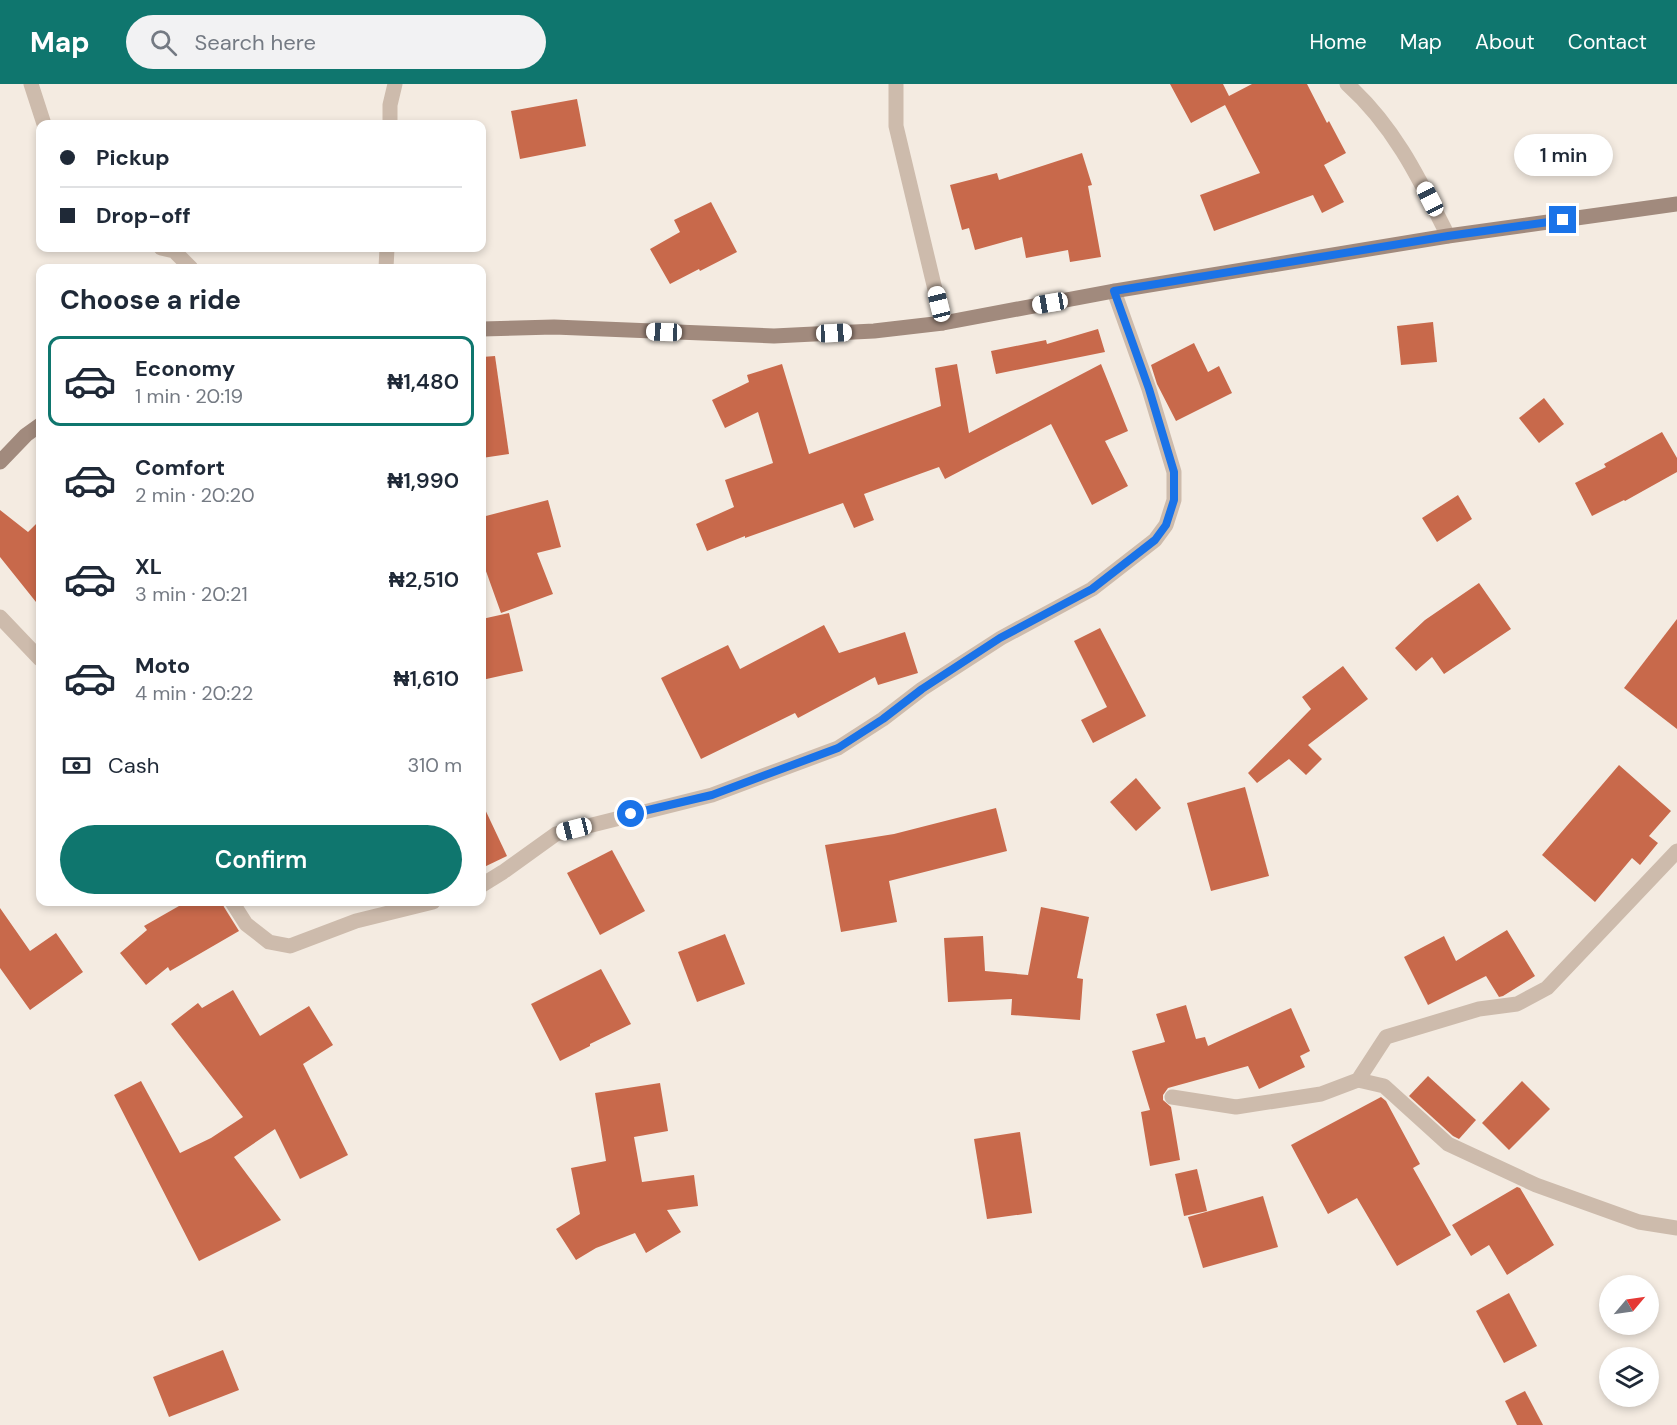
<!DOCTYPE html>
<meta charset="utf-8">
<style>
:root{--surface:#fff;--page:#f2f2f3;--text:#1f2937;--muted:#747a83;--line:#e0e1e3;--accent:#0f766e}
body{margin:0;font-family:"DM Sans",sans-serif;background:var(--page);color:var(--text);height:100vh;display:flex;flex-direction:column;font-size:22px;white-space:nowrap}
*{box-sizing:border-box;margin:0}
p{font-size:20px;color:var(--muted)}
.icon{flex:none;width:33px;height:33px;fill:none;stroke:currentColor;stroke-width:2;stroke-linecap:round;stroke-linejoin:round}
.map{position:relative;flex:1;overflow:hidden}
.panel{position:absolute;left:36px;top:180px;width:450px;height:642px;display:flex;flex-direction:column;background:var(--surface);border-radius:12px;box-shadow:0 3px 9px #0003}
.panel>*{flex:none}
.hud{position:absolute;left:36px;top:36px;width:450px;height:132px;border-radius:12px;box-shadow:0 3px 9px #0003;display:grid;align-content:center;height:132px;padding:0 24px;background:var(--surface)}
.needle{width:39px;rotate:61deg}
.tools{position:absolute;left:1599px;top:1191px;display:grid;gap:12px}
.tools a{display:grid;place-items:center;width:60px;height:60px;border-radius:50%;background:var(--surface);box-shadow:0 3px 9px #0003;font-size:30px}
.end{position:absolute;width:27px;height:27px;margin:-14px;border:8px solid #1a73e8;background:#fff;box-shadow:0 0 0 3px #fff}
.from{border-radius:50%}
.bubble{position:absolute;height:42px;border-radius:21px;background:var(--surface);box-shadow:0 3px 9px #0003;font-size:20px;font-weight:600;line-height:42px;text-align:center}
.car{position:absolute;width:18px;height:36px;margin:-18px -9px;border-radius:8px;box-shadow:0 0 4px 2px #0007;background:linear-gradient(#fff 24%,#345 0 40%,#fff 0 76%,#345 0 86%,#fff 0)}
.hud b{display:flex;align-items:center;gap:21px;height:57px;font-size:22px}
.hud b+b{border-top:2px solid var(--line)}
.hud i{width:15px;height:15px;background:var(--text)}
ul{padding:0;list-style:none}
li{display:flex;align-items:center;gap:18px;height:90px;margin:0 12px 9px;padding:0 12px;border:3px solid transparent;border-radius:12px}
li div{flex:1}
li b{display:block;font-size:22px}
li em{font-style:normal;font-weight:600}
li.current{border-color:var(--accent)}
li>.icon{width:54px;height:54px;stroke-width:1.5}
h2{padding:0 24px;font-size:27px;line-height:72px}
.pay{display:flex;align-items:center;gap:15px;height:66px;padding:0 24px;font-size:22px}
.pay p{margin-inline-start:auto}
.primary-button{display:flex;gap:12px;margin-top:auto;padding:12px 24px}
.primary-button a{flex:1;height:69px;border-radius:36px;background:var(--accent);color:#fff;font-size:24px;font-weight:600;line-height:69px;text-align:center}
header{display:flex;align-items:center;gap:36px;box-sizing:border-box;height:84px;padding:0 30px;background:var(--accent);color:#fff}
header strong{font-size:28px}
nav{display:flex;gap:33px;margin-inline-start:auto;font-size:21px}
.search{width:420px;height:54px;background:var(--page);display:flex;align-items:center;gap:15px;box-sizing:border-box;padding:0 21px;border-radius:33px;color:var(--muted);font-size:22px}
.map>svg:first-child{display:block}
</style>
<header>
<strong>Map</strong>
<div class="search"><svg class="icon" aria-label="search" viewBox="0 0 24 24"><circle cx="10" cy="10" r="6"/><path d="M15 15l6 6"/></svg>Search here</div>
<nav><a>Home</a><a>Map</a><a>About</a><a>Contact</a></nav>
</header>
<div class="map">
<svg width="1677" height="1341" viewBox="0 0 1677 1341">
<rect width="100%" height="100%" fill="#f4ebe1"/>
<!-- building -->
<g fill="#c8694b">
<path d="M 1170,0 L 1223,0 L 1229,12 L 1252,0 L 1307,0 L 1327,39 L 1329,37 L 1346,69 L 1324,81 L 1344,118 L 1322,129 L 1313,111 L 1214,147 L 1200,111 L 1260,89 L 1225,21 L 1191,39 Z"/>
<path d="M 577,15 L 586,62 L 520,75 L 511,27 Z"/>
<path d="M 1082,69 L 1092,101 L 1088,102 L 1101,173 L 1070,178 L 1068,166 L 1026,174 L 1022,153 L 975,166 L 969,144 L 962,146 L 950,101 L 997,89 L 999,96 Z"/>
<path d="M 711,118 L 737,168 L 700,187 L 699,185 L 670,200 L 650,165 L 680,148 L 674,136 Z"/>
<path d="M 1433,238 L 1437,278 L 1401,281 L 1397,242 Z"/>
<path d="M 1098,245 L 1105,268 L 996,290 L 991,267 L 1046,256 L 1047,260 Z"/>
<path d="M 1194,259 L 1208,288 L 1219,282 L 1232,309 L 1176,337 L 1157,300 L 1151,281 Z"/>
<path d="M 495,272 L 509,370 L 482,374 L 482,273 Z"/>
<path d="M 782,280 L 809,370 L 941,322 L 935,284 L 957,280 L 969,349 L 1101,280 L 1128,347 L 1105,357 L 1128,402 L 1092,421 L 1051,340 L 945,395 L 939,383 L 864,410 L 874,436 L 854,444 L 843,419 L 745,454 L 745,452 L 707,467 L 696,440 L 734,423 L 725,396 L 773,379 L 758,328 L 725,344 L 712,316 L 749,298 L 747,291 Z"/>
<path d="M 1544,314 L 1564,340 L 1539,359 L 1519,334 Z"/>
<path d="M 1662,348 L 1677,374 L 1677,388 L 1625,417 L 1624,416 L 1592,432 L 1575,399 L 1606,383 L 1604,380 Z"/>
<path d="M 1458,411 L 1472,435 L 1437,458 L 1422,434 Z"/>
<path d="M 548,416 L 561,463 L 537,469 L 553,510 L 501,529 L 482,476 L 482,433 Z"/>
<path d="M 0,426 L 28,448 L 40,436 L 40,523 L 0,473 Z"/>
<path d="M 1479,499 L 1511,545 L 1444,590 L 1432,573 L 1416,587 L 1395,564 L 1425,536 Z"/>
<path d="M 509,529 L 523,587 L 482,596 L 482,535 Z"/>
<path d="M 1677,535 L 1677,645 L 1624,604 Z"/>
<path d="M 824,541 L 839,569 L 905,548 L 918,589 L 878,601 L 875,593 L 798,634 L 795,629 L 701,675 L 661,594 L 728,561 L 740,585 Z"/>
<path d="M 1100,544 L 1146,632 L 1093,659 L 1081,636 L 1107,623 L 1074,557 Z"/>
<path d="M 1343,582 L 1368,615 L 1308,661 L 1322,675 L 1306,691 L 1289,675 L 1257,699 L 1248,689 L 1311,625 L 1302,613 Z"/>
<path d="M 1619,681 L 1671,727 L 1649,752 L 1658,759 L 1640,781 L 1632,774 L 1595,818 L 1542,771 Z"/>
<path d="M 1136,694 L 1161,724 L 1136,747 L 1110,718 Z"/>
<path d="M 1245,703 L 1269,792 L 1211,807 L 1187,719 Z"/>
<path d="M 482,719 L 507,772 L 482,784 Z"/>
<path d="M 996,724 L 1007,767 L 889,797 L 897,838 L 841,848 L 825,761 L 894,750 Z"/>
<path d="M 612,766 L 645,827 L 600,851 L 567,789 Z"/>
<path d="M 186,818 L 222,818 L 224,823 L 239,847 L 170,887 L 168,883 L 146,901 L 120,869 L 147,846 L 144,842 Z"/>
<path d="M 1041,823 L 1089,833 L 1077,894 L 1083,895 L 1080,936 L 1011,931 L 1012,915 L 948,918 L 944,854 L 983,852 L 985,887 L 1028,891 Z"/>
<path d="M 0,824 L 30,867 L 56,849 L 83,888 L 30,926 L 0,884 Z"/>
<path d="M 1507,846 L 1535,892 L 1503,912 L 1499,913 L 1486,892 L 1428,921 L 1404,873 L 1444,852 L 1456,877 Z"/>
<path d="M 725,850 L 745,900 L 697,918 L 678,868 Z"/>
<path d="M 601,885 L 631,940 L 590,960 L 590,962 L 560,977 L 531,920 Z"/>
<path d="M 233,906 L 260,952 L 309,922 L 333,961 L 303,980 L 348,1071 L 300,1095 L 275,1045 L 234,1073 L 281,1136 L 199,1177 L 114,1011 L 141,997 L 180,1069 L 211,1054 L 243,1033 L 171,940 L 198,919 L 202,924 Z"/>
<path d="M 1186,921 L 1196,955 L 1205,953 L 1208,962 L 1291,924 L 1310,967 L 1300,972 L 1305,983 L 1259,1005 L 1248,982 L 1168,1004 L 1163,1011 L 1163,1016 L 1171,1023 L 1180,1076 L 1150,1082 L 1141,1028 L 1150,1026 L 1132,967 L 1165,958 L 1156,930 Z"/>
<path d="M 1428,992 L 1476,1036 L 1459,1055 L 1453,1052 L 1409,1012 Z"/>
<path d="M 1522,997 L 1550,1025 L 1509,1066 L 1482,1039 Z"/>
<path d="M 660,999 L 668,1047 L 634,1053 L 642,1098 L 694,1091 L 698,1122 L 667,1126 L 681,1148 L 646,1169 L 635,1149 L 596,1164 L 576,1176 L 556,1145 L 580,1130 L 571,1084 L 606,1077 L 595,1009 Z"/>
<path d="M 1381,1013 L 1386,1017 L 1420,1080 L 1413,1084 L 1451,1151 L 1397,1182 L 1357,1114 L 1328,1130 L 1291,1061 Z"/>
<path d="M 1020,1048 L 1032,1129 L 987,1135 L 974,1055 Z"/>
<path d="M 1197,1085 L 1207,1127 L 1184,1132 L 1175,1090 Z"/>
<path d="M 1517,1103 L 1520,1104 L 1554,1161 L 1507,1191 L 1489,1161 L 1471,1172 L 1452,1141 Z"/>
<path d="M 1263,1112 L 1278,1163 L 1203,1184 L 1188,1133 Z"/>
<path d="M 1509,1209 L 1537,1262 L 1504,1279 L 1476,1227 Z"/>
<path d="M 223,1266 L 239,1306 L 169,1333 L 153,1293 Z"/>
<path d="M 1525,1307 L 1543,1341 L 1517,1341 L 1505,1317 Z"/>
</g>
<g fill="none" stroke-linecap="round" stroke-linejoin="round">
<!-- street -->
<g stroke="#cdbbac" stroke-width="15">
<path d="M 31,0 L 44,40"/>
<path d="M 896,0 L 896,42 L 943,239"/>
<path d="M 1347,0 C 1395,43 1420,96 1448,152"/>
<path d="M 390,40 L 390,21 L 395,0"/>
<path d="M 161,164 L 174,167 L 191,184"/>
<path d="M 386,184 L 387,164"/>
<path d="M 0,533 L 40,575"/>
<path d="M 482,801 L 503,788 L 556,750 L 712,711 L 838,664 L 883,635 L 922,605 L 1001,554 L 1092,505 L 1155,456 L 1166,441 L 1174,416 L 1174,388 L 1149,305 L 1114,207"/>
<path d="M 232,818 L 246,840 L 269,858 L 290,862 L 356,837 L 433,818"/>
<path d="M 1358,996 L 1384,1002 L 1448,1060 L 1536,1101 L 1639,1138 L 1677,1144"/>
<path d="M 1172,1013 L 1236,1023 L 1321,1010 L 1358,996 L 1386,953 L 1479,925 L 1517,920 L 1547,904 L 1677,767"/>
</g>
<!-- secondary -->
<g stroke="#a18a7d" stroke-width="15">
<path d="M 482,245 L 554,243 L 774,252 L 874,247 L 943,239 L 1114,207 L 1448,152 L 1677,120"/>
<path d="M 0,378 L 26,351 L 40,341"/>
</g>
</g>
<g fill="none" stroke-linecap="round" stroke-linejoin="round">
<!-- route -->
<path stroke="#1a73e8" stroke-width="8" d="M 631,730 L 712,711 L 838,664 L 883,635 L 922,605 L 1000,554 L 1092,505 L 1155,456 L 1166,441 L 1174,416 L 1174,388 L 1149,305 L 1114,207 L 1448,152 L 1563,136"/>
</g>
</svg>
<div class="tools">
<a><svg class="needle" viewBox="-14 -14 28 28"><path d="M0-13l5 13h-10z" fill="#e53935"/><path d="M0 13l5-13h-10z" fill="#747a83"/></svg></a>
<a><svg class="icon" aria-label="layers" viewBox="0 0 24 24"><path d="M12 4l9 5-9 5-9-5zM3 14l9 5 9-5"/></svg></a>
</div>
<i class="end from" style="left:631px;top:730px"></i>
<i class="end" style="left:1563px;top:136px"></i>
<div class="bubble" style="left:1514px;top:50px;width:99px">1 min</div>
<i class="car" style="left:1430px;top:115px;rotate:333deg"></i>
<i class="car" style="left:1050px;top:219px;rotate:260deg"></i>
<i class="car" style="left:939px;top:220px;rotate:346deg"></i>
<i class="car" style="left:664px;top:248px;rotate:272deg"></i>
<i class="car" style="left:834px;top:249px;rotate:87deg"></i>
<i class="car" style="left:574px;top:745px;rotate:256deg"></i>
<div class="hud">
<b><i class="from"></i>Pickup</b>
<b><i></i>Drop-off</b>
</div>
<section class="panel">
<h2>Choose a ride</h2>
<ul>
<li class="current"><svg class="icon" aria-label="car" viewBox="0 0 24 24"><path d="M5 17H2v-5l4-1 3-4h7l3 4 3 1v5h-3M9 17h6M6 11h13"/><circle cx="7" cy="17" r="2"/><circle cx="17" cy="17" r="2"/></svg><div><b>Economy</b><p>1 min · 20:19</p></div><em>₦1,480</em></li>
<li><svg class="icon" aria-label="car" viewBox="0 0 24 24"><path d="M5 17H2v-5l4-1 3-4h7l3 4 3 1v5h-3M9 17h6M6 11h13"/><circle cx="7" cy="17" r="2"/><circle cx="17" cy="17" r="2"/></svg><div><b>Comfort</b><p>2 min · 20:20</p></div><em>₦1,990</em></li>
<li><svg class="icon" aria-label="car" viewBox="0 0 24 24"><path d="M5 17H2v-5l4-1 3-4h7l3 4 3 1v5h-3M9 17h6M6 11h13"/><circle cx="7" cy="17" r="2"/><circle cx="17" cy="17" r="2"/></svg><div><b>XL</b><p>3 min · 20:21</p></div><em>₦2,510</em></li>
<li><svg class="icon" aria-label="car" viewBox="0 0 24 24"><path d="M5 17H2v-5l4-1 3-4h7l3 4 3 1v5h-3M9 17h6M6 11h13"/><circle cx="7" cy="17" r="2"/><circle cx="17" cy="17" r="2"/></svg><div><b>Moto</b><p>4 min · 20:22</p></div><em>₦1,610</em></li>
</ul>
<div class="pay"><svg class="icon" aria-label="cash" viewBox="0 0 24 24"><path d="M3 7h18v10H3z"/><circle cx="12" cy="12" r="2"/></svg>Cash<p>310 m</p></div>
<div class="primary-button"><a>Confirm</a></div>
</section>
</div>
